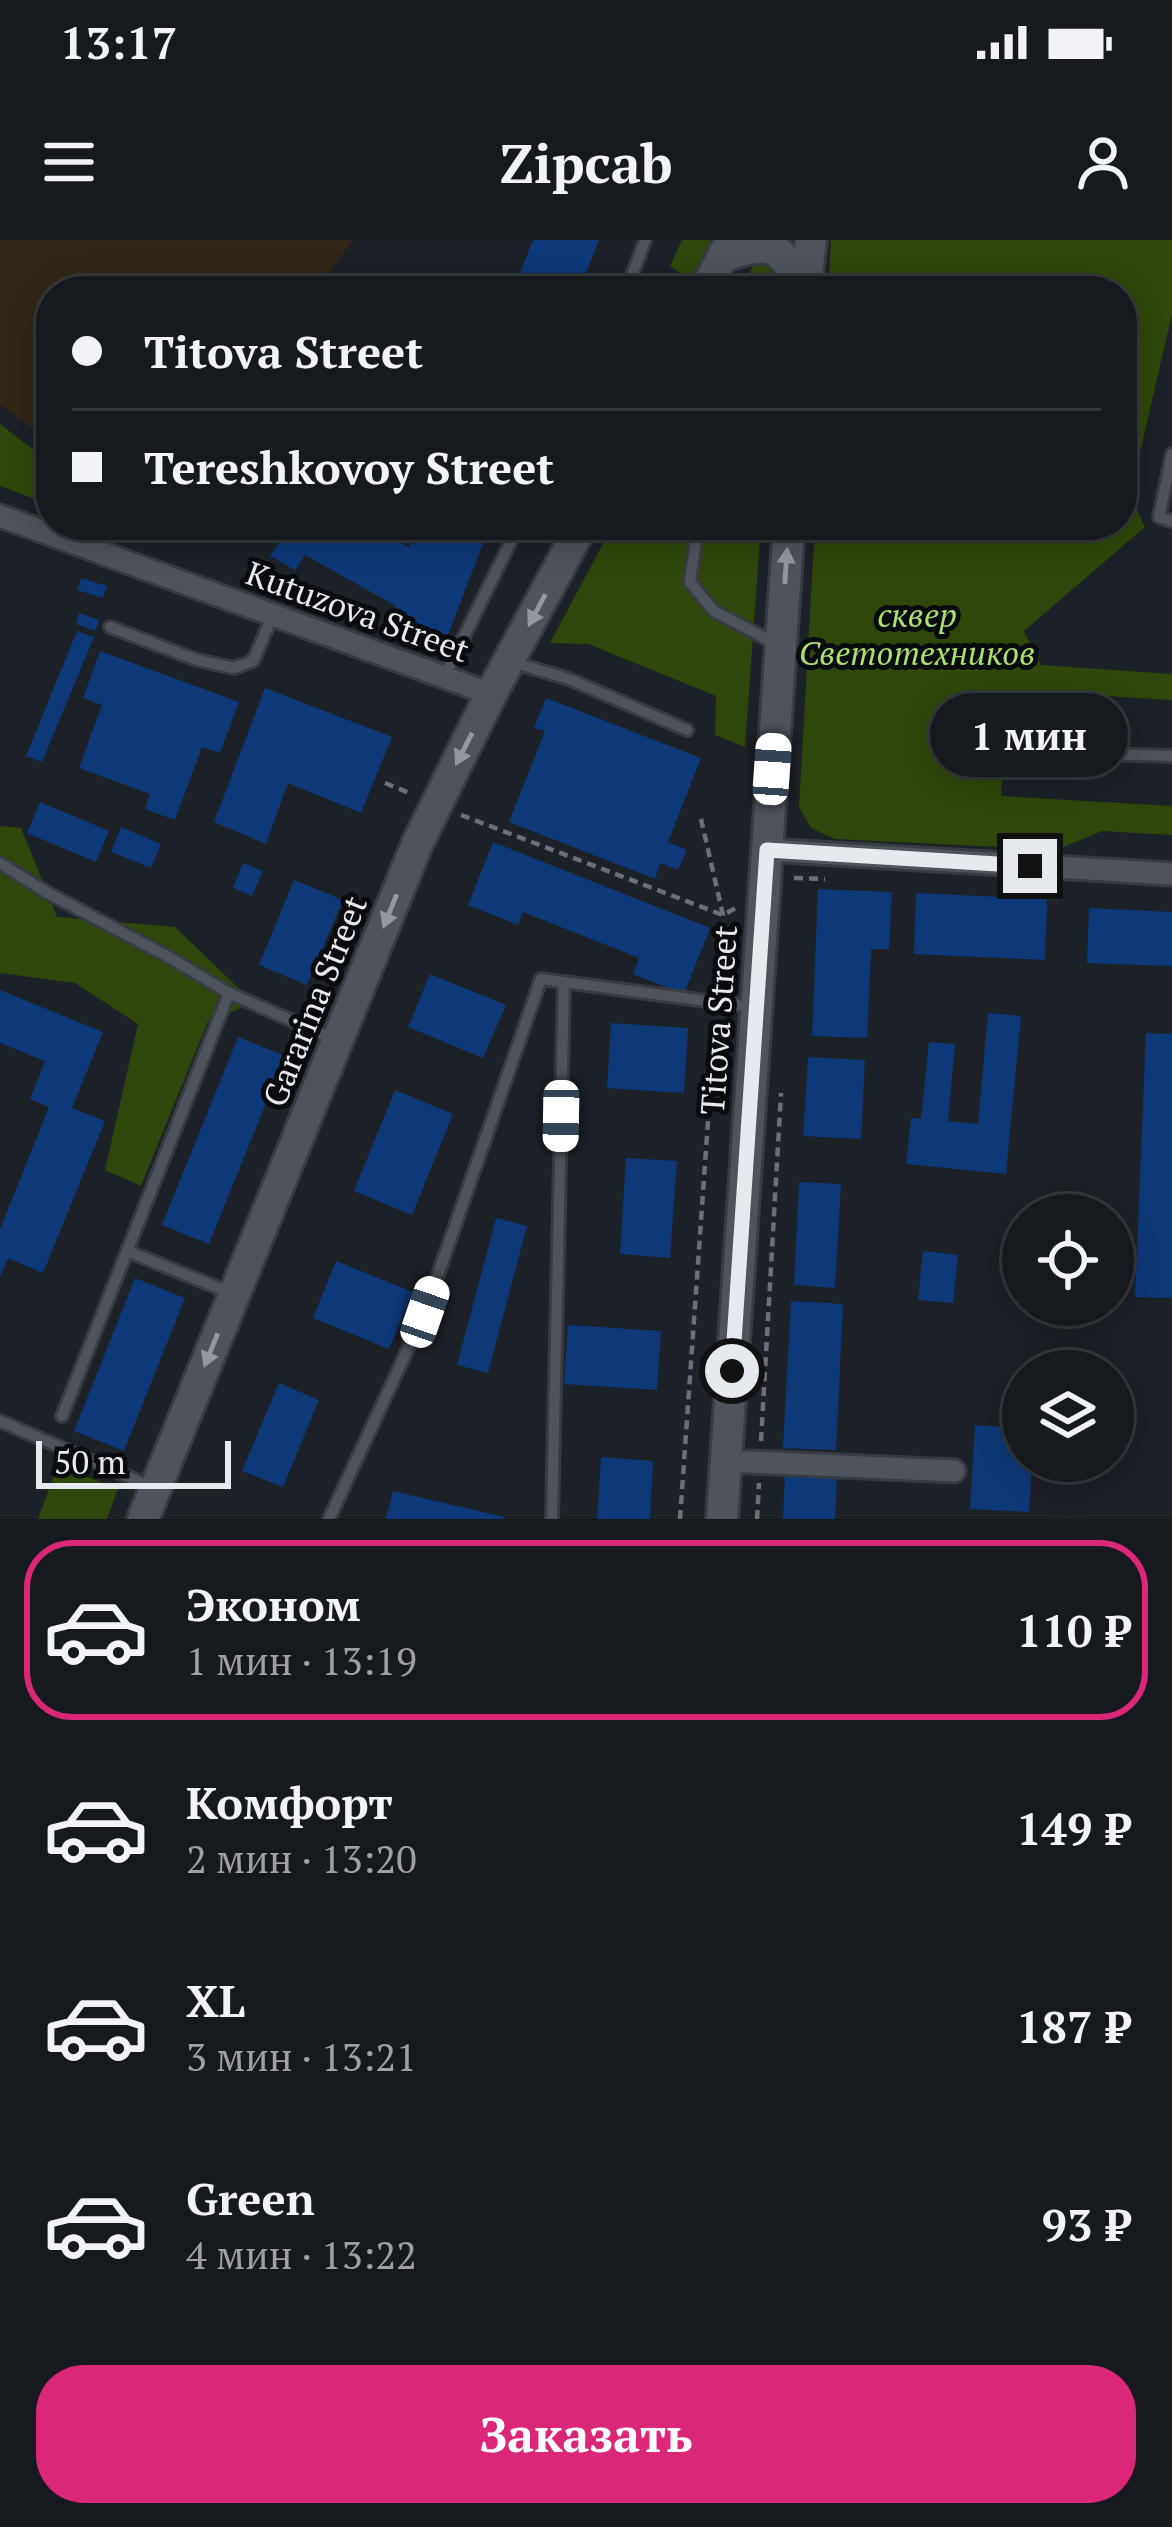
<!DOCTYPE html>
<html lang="ru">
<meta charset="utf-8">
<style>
:root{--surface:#16191e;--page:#1f2227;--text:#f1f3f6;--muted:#9ea0a4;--line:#35383c;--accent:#db2777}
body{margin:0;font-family:"PT Serif",serif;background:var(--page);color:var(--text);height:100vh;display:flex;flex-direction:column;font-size:45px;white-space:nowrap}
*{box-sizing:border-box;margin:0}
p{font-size:39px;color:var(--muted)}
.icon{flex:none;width:66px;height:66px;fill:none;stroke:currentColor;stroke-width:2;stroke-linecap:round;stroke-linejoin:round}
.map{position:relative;height:1279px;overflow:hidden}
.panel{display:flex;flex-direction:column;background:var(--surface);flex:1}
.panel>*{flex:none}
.hud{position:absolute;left:36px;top:36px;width:1101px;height:264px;border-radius:48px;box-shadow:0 6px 30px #0003,0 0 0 3px var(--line);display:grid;align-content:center;height:264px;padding:0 36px;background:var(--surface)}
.buttons{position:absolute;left:1002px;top:954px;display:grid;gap:24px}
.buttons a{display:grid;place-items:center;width:132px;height:132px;border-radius:50%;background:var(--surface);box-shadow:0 6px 30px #0003,0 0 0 3px var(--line);font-size:60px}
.scale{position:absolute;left:36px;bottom:30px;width:195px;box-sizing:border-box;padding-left:12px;border:6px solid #e6eaee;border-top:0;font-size:33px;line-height:42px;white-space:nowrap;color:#e6eaee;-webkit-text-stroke:9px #090b0e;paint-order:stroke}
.end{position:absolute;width:54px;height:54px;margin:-27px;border:15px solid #e6eaee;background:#111;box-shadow:0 0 0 6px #111}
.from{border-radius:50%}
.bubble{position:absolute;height:84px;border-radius:42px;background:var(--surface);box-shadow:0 6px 30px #0003,0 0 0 3px var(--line);font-size:39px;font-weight:800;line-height:84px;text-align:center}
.car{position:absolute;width:36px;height:72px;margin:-36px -18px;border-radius:15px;box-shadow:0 0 9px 3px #0007;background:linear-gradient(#fff 24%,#345 0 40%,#fff 0 76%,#345 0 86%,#fff 0)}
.hud b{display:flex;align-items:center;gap:42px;height:114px;font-size:45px}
.hud b+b{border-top:3px solid var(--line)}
.hud i{width:30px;height:30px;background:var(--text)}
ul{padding:21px 0 0;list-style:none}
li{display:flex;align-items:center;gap:36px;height:180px;margin:0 24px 18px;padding:0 12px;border:6px solid transparent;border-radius:48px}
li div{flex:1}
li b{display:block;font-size:45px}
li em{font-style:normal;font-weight:800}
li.current{border-color:var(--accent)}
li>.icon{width:108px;height:108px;stroke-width:1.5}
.cta{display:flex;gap:24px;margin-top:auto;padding:24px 36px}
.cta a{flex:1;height:138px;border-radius:48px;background:var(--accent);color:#fff;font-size:48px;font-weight:800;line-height:138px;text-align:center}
.status{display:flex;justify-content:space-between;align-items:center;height:84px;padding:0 60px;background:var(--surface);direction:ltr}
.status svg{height:33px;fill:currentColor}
header{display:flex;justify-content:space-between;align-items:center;height:156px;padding:0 36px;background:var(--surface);font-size:54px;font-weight:800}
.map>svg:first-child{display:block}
</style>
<div class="status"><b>13:17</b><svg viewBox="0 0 49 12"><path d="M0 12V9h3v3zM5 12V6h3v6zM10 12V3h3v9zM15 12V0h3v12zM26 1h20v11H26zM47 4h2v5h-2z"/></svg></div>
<header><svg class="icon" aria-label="menu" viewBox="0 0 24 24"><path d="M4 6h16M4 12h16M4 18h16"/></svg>Zipcab<svg class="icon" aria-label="person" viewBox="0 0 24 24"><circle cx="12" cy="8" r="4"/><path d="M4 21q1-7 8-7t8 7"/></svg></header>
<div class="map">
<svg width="1172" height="1279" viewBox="0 0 1172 1279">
<rect width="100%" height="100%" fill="#1d2128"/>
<!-- industrial -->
<path fill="#322618" d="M 0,0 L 353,0 L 316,51 L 51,51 L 51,203 L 0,164 Z"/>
<!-- green -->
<g fill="#2f470a">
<path d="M 682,0 L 711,0 L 690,41 L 670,26 Z"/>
<path d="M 831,0 L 1172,0 L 1172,74 L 1133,243 L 1134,264 L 1145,287 L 1024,391 L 1041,425 L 1172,434 L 1172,460 L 1007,450 L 1001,556 L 1172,566 L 1172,595 L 1102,591 L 1056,610 L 835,599 L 811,588 L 799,567 L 815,285 L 1122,285 L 1122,51 L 828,51 Z"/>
<path d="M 764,21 L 775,26 L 779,36 L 778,51 L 740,51 L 754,24 Z"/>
<path d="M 0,184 L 51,223 L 51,265 L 0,246 Z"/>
<path d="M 613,285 L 761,285 L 745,507 L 715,495 L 716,456 L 588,404 L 550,403 Z"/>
<path d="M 0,586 L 21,588 L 57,677 L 175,687 L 254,763 L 208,781 L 141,946 L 105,930 L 138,784 L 75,743 L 0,733 Z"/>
<path d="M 58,1225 L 118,1249 L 107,1279 L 38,1279 Z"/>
</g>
<!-- building -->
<g fill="#0d3979">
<path d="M 533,0 L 599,0 L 579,51 L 513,51 Z"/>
<path d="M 249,285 L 368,285 L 409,307 L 418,285 L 490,285 L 448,395 L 392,375 L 396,366 L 305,315 L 295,330 L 270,316 L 280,301 Z"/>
<path d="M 81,338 L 107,346 L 103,358 L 77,350 Z"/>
<path d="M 79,373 L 99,380 L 95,391 L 76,384 Z"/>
<path d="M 77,391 L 94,397 L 42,522 L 26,516 Z"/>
<path d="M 100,411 L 239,462 L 220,513 L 202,507 L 175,580 L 145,569 L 150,554 L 79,528 L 102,465 L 83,458 Z"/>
<path d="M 265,448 L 392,497 L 361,573 L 288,543 L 266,604 L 214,582 Z"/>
<path d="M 546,458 L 701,518 L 668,602 L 687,610 L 678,630 L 660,623 L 655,639 L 509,582 L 545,491 L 534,488 Z"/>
<path d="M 40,562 L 109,591 L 96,622 L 27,593 Z"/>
<path d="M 121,587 L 161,604 L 151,628 L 111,612 Z"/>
<path d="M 493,602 L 710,688 L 684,754 L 633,734 L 639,718 L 523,672 L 518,685 L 468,665 Z"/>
<path d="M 243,623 L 263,631 L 252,656 L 233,648 Z"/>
<path d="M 294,640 L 343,660 L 307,745 L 259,725 Z"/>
<path d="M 818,649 L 892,652 L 889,709 L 871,709 L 867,798 L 812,796 Z"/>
<path d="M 916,653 L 1047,659 L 1045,720 L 914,714 Z"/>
<path d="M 1089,668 L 1172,672 L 1172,726 L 1087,723 Z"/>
<path d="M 430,734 L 506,765 L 483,818 L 408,787 Z"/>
<path d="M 0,750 L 103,792 L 72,868 L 105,881 L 43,1033 L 8,1018 L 0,1037 L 0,989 L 49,867 L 30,859 L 45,821 L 0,803 Z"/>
<path d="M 988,773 L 1021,776 L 1006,934 L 906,924 L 911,878 L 921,879 L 929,802 L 955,804 L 948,881 L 978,884 Z"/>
<path d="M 611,783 L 688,788 L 684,853 L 607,848 Z"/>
<path d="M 1146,793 L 1172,794 L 1172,1058 L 1135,1057 Z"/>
<path d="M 238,797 L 285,816 L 209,1004 L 162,985 Z"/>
<path d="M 808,817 L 865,820 L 861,899 L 803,896 Z"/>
<path d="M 395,850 L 453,874 L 412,975 L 354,951 Z"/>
<path d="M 626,918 L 677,921 L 670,1018 L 620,1014 Z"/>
<path d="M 799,942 L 841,944 L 835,1048 L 794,1045 Z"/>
<path d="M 496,978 L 527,986 L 488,1133 L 457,1125 Z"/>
<path d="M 923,1011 L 958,1015 L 953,1063 L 918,1060 Z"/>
<path d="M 336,1021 L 413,1052 L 389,1109 L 313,1078 Z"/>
<path d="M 135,1038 L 185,1058 L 124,1211 L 74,1191 Z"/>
<path d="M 791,1061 L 843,1064 L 836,1210 L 783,1208 Z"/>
<path d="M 568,1085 L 661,1091 L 657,1150 L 564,1144 Z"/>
<path d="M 279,1143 L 319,1160 L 283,1247 L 242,1231 Z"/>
<path d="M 975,1185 L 1023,1188 L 1023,1221 L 1032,1221 L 1029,1272 L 970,1269 Z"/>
<path d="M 601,1217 L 653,1221 L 650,1279 L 597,1279 Z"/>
<path d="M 785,1232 L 837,1234 L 835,1279 L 783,1279 Z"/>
<path d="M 393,1251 L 504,1277 L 504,1279 L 386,1279 Z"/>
</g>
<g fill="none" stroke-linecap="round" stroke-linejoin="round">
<!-- lane casing -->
<g stroke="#383c42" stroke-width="16">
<g id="lane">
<path d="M 626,51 L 645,1"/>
<path d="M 1172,214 L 1159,277 L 1172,281"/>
<path d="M 698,285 L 690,342 L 714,371 L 778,405"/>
<path d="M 110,387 L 197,420 L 234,428 L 253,421 L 273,375"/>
<path d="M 512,422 L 569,439 L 687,490"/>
<path d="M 444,437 L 519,285"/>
<path d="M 1032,512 L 1172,516"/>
<path d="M 0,623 L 46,652 L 167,716 L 229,753 L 334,799"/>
<path d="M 127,1011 L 231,1053"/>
<path d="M 62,1176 L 229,753"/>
<path d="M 0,1181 L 152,1247"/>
<path d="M 329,1279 L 425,1072 L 541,739 L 753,767"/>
<path d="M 552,1279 L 564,742"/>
</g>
</g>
<!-- street casing -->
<g stroke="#383c42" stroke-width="27">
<g id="street">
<path d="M 0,276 L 491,454"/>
<path d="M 767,610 L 1172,634"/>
<path d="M 726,1221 L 954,1231"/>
</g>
</g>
<!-- secondary casing -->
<g stroke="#383c42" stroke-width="36">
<g id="secondary">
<path d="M 722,17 C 768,0 784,3 801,51"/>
<path d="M 705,51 L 731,0"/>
<path d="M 805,51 L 811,0"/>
<path d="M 143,1279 L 418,602 L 491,454 L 582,285"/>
<path d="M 722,1279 L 789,285"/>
</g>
</g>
<!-- path -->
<g stroke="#6c7076" stroke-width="4.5" stroke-dasharray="9 6" stroke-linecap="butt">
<path d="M 385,543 L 412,554"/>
<path d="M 461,575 L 723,675 L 736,668"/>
<path d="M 701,579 L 723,675 L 718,747"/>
<path d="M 794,638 L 825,639"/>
<path d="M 761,1201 L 781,853"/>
<path d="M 680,1279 L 715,782"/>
<path d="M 757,1279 L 759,1243"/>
</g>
<!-- lane -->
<use href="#lane" stroke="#4f545c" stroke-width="10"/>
<!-- street -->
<use href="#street" stroke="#4f545c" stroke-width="21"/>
<!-- secondary -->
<use href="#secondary" stroke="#4f545c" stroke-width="30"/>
</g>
<!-- one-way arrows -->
<defs><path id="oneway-solid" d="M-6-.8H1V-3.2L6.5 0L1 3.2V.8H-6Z" transform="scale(3)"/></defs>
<g fill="#93989e">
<use href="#oneway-solid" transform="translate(786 326) rotate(-86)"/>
<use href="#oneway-solid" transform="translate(537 370) rotate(118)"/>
<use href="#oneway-solid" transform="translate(464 509) rotate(117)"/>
<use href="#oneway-solid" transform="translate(390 671) rotate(112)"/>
<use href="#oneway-solid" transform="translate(211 1110) rotate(112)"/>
</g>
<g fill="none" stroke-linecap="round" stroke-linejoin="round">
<!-- route -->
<path stroke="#e6eaee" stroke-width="15" d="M 732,1131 L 767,610 L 1030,626"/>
</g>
<g text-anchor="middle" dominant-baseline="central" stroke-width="10" stroke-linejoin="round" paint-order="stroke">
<!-- street labels -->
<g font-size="33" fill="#e6eaee" stroke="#090b0e">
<text transform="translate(358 371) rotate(20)">Kutuzova Street</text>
<text transform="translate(314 761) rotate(-68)">Gararina Street</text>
<text transform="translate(718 780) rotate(-86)">Titova Street</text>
</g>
<!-- park labels -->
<g font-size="33" font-style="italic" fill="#acde70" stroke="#090b0e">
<text x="917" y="374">сквер<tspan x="917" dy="38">Светотехников</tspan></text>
</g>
</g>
</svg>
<div class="buttons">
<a><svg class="icon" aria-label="locate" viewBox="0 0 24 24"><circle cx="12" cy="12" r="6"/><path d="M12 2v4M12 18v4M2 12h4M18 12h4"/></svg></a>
<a><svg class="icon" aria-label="layers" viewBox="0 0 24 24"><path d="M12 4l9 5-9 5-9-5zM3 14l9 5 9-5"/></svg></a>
</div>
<div class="scale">50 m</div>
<i class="end from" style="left:732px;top:1131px"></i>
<i class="end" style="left:1030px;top:626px"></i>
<div class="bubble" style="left:930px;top:453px;width:198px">1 мин</div>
<i class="car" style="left:772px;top:529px;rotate:4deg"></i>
<i class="car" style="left:561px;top:876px;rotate:181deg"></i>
<i class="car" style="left:425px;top:1072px;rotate:19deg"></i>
<div class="hud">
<b><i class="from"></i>Titova Street</b>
<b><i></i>Tereshkovoy Street</b>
</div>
</div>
<section class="panel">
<ul>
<li class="current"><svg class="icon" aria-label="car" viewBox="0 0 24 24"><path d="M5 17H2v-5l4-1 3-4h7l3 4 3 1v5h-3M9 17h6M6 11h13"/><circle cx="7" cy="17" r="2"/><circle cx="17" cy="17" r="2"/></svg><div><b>Эконом</b><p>1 мин · 13:19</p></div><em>110 ₽</em></li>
<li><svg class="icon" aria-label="car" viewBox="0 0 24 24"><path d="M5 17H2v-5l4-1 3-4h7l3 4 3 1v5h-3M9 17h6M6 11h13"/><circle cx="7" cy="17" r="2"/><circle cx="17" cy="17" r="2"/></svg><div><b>Комфорт</b><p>2 мин · 13:20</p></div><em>149 ₽</em></li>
<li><svg class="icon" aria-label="car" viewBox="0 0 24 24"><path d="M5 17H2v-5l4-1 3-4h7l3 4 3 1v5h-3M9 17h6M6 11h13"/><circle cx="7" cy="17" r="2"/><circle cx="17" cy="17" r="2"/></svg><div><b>XL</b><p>3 мин · 13:21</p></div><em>187 ₽</em></li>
<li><svg class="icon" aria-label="car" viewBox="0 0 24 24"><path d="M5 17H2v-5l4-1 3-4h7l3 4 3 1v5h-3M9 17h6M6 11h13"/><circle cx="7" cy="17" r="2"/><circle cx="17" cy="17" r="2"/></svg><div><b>Green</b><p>4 мин · 13:22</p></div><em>93 ₽</em></li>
</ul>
<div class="cta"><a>Заказать</a></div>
</section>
